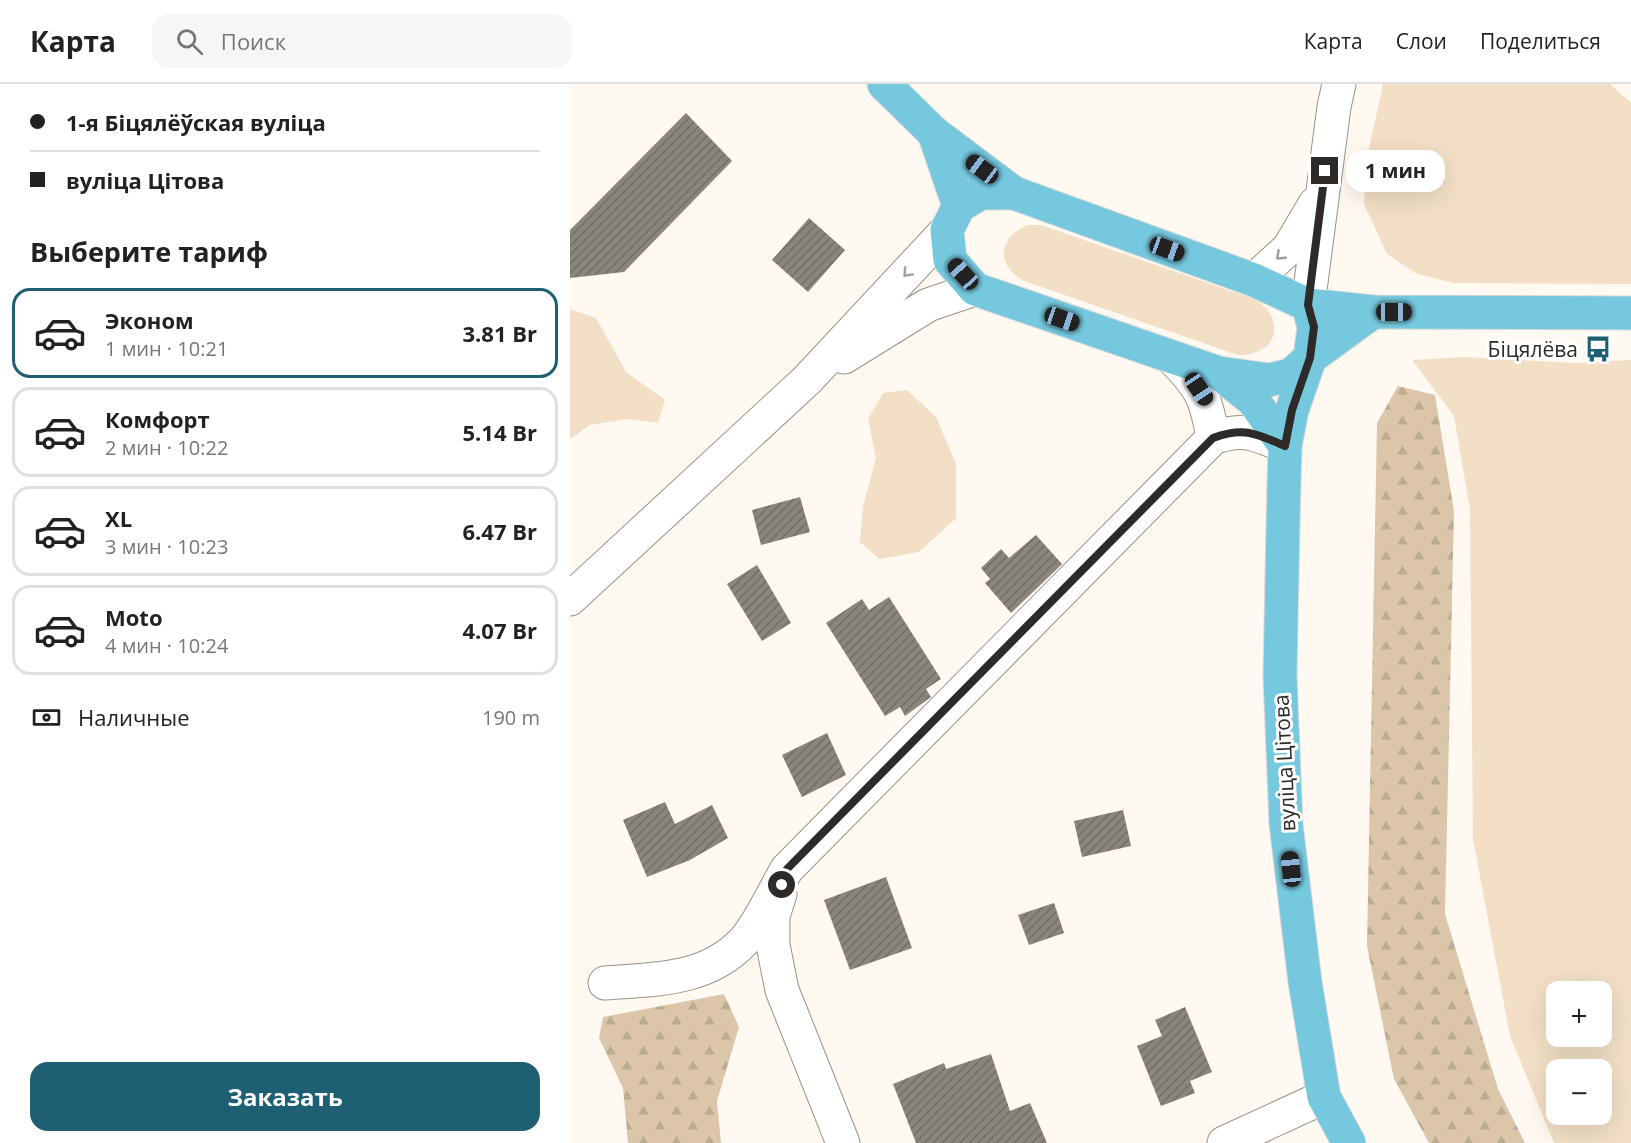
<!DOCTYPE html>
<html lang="ru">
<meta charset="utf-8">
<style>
:root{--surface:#fff;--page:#f6f6f6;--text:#222;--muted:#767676;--line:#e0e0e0;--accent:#1e5f74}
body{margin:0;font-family:"Open Sans",sans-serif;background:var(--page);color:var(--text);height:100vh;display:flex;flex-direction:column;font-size:22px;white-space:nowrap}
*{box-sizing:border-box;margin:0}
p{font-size:20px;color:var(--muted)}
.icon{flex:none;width:33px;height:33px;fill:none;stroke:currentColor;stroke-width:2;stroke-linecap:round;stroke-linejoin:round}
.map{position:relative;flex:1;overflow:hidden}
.details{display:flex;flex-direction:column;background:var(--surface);width:570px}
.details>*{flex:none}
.guide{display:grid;align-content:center;height:132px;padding:0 30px;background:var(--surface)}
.buttons{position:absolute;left:976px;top:897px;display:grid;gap:12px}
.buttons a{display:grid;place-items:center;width:66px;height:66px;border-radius:12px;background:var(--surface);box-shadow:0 6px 24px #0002;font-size:30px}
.end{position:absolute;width:27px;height:27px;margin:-14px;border:8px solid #2d2a27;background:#fff;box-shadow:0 0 0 3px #fff}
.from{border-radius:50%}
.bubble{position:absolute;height:42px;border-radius:18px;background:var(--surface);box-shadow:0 6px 24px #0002;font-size:20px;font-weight:700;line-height:42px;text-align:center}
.car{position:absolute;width:18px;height:36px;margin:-18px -9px;border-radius:8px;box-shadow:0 0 4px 2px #0007;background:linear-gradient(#222 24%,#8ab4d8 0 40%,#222 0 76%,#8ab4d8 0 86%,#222 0)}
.guide b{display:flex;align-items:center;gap:21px;height:57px;font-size:22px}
.guide b+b{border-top:2px solid var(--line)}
.guide i{width:15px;height:15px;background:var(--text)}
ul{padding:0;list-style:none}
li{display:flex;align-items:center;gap:18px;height:90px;margin:0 12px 9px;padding:0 18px;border:3px solid var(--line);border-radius:18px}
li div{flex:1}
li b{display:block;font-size:22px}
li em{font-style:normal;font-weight:700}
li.on{border-color:var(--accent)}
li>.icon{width:54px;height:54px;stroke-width:1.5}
h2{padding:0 30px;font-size:27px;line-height:72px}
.pay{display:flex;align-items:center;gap:15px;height:66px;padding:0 30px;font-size:22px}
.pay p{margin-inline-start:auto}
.action{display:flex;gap:12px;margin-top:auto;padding:12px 30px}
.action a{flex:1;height:69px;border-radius:18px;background:var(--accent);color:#fff;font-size:24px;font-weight:700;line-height:69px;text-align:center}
header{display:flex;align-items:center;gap:36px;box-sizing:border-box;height:84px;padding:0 30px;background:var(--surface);border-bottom:2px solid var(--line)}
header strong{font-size:28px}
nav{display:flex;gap:33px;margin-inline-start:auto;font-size:21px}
.search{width:420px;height:54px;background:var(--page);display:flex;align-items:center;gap:15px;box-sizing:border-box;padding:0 21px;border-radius:18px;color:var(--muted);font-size:22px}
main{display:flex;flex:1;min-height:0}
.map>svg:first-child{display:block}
</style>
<header>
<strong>Карта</strong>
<div class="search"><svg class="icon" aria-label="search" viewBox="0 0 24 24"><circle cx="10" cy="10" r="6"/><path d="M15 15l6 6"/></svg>Поиск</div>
<nav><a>Карта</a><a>Слои</a><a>Поделиться</a></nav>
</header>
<main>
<section class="details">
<div class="guide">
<b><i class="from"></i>1-я Біцялёўская вуліца</b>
<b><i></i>вуліца Цітова</b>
</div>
<h2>Выберите тариф</h2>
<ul>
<li class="on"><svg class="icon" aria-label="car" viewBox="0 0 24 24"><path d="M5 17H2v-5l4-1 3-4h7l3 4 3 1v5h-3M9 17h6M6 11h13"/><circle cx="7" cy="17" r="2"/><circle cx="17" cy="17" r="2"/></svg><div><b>Эконом</b><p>1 мин · 10:21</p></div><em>3.81 Br</em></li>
<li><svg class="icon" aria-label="car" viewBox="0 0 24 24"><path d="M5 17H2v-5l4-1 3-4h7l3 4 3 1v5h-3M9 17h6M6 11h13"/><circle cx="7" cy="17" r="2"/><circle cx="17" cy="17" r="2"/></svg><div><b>Комфорт</b><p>2 мин · 10:22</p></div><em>5.14 Br</em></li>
<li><svg class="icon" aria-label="car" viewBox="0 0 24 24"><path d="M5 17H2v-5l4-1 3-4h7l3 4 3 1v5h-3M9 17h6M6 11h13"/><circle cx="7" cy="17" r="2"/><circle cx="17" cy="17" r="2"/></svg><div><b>XL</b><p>3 мин · 10:23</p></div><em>6.47 Br</em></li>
<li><svg class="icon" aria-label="car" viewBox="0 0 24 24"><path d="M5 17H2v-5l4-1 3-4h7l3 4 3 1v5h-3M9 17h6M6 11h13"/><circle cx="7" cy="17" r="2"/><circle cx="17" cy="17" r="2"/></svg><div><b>Moto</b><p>4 мин · 10:24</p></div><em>4.07 Br</em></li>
</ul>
<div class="pay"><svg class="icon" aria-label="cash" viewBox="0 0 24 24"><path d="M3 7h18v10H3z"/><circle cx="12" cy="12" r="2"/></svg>Наличные<p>190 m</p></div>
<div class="action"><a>Заказать</a></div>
</section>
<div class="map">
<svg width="1061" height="1059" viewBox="0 0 1061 1059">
<defs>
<pattern id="forest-firs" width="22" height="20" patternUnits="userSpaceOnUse" patternTransform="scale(1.5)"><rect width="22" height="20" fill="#dbc6aa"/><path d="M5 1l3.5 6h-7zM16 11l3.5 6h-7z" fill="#bcaa92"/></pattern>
<pattern id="building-hatch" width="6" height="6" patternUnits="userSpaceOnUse" patternTransform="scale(1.5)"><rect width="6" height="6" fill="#8b857c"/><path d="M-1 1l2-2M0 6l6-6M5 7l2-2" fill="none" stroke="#726d66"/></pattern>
</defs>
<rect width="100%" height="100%" fill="#fff9f1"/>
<!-- green -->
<g fill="#f2dfc5" fill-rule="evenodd">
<path d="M 813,0 L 1040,0 L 1061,19 L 1061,200 L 884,199 L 847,190 L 817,170 L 794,120 L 797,74 Z"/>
<path d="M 458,141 L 471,141 L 684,215 C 718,234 707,273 668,271 L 454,197 C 425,181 428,153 458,141 Z"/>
<path d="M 0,225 L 26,234 L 56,288 L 95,316 L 88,339 L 58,335 L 20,341 L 0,355 Z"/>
<path d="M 894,273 L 1005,279 L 1061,276 L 1061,1059 L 984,1059 L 940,952 L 903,755 L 900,425 L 884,332 L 842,276 ZM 987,908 L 1032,908 L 1032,952 L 987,952 ZM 987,986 L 1032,986 L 1032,1030 L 987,1030 Z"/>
<path d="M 337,306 L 366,333 L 386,380 L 386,434 L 349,468 L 310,475 L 290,458 L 293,422 L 306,374 L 298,335 L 313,309 Z"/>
</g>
<!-- forest -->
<g fill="url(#forest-firs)">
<path d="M 828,302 L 865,311 L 884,427 L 875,830 L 928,1005 L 955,1059 L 859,1059 L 824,995 L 797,862 L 807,339 Z"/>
<path d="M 154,910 L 169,943 L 147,1017 L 151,1059 L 58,1059 L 53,1004 L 29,954 L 33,933 Z"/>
</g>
<!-- building -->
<g fill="url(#building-hatch)">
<path d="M 116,29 L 162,77 L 54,188 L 0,194 L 0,146 Z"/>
<path d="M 239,134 L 275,166 L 238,208 L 202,176 Z"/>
<path d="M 230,413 L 240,448 L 191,461 L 182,426 Z"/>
<path d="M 466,451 L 492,480 L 441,529 L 415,499 L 420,495 L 411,484 L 431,465 L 439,474 Z"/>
<path d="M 187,481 L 221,539 L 192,557 L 157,500 Z"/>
<path d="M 319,513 L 371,595 L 356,605 L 361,613 L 335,632 L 330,623 L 315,632 L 256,539 L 292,515 L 299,526 Z"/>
<path d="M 257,649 L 276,691 L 232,713 L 212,671 Z"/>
<path d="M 95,718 L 105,740 L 142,721 L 158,754 L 120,776 L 77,793 L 53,736 Z"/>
<path d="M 553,726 L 561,762 L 512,773 L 504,737 Z"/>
<path d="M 316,793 L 342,864 L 280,886 L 254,816 Z"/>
<path d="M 484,819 L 494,849 L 459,861 L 448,831 Z"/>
<path d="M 615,923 L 642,988 L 620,997 L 625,1009 L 591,1022 L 567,962 L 592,952 L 585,936 Z"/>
<path d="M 421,970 L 440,1027 L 460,1019 L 477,1059 L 346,1059 L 323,1000 L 374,979 L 376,985 Z"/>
</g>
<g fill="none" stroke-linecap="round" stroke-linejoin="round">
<!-- minor casing -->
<g stroke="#989289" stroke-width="35">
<g id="minor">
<path d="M 684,196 L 719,164 L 745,120"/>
<path d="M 738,221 L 764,23 L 769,0"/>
<path d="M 274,273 L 358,221 L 405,205"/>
<path d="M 601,273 C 631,303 636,313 643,354"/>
<path d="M 0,515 L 237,296 L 377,146"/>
<path d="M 210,810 L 203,832 L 203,861 L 212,906 L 273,1059"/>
<path d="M 35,899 C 86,895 136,897 174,857 C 189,841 205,805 217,785 L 643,354 C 674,343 685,350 715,362"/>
<path d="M 654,1059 L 754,1013"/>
</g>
</g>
<!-- major casing -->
<g stroke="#d9d9d8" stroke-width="35">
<g id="major">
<path d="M 314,0 L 364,49 L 444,109"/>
<path d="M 364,49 L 389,122"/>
<path d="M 411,109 L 444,109 L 684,196 L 738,221 L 744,243 L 740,274 L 721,291 L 699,296 L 649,289 L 405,205 L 380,176 L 377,146 L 389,122 Z"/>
<path d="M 738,221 L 803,228 L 1061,229"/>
<path d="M 649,289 L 683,316 L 715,362"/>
<path d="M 779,1059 L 754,1013 L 735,898 L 716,740 L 710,592 L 713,439 L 715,362 L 722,326 L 740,274 L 803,228"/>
</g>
</g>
<!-- minor -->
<use href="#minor" stroke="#fff" stroke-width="33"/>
<!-- major -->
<use href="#major" stroke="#75c8de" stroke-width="33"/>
</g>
<!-- one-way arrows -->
<defs><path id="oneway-chevron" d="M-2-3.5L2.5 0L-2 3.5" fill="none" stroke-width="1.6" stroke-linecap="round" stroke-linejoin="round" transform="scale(1.5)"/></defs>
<g stroke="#a09f9e">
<use href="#oneway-chevron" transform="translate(710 172) rotate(137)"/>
<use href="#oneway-chevron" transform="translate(337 189) rotate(133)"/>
</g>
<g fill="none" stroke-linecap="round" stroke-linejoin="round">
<!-- route -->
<path stroke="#2d2a27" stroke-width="8" d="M 212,801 L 217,785 L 643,354 C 674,343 685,349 715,362 L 722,326 L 740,274 L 744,243 L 738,221 L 755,87"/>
</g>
<!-- icons -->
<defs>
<g id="bus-bare" transform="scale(2.07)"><path d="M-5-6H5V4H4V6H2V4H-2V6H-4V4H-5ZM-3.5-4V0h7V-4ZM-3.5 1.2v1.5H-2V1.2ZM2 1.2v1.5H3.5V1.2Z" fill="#1e5f74" stroke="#fff" stroke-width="2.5" paint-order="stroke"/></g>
</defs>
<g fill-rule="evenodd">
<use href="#bus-bare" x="1028" y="265"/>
</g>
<g text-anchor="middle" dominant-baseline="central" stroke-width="6" stroke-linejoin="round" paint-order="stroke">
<!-- poi labels -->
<g font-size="21" fill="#2d2a27" stroke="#fff" text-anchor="end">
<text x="1008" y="265">Біцялёва</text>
</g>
<!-- street labels -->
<g font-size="21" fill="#2d2a27" stroke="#fff">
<text transform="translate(714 679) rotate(-93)">вуліца Цітова</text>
</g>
</g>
</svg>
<div class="buttons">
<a>+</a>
<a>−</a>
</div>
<i class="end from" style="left:212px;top:801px"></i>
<i class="end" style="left:755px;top:87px"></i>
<div class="bubble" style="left:776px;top:66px;width:99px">1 мин</div>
<i class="car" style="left:412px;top:85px;rotate:307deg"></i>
<i class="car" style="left:597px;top:165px;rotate:110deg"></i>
<i class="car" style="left:393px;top:190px;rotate:318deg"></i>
<i class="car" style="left:824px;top:228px;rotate:90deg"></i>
<i class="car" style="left:492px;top:235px;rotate:109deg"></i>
<i class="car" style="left:629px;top:305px;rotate:146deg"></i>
<i class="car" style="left:721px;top:785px;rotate:354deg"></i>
</div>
</main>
